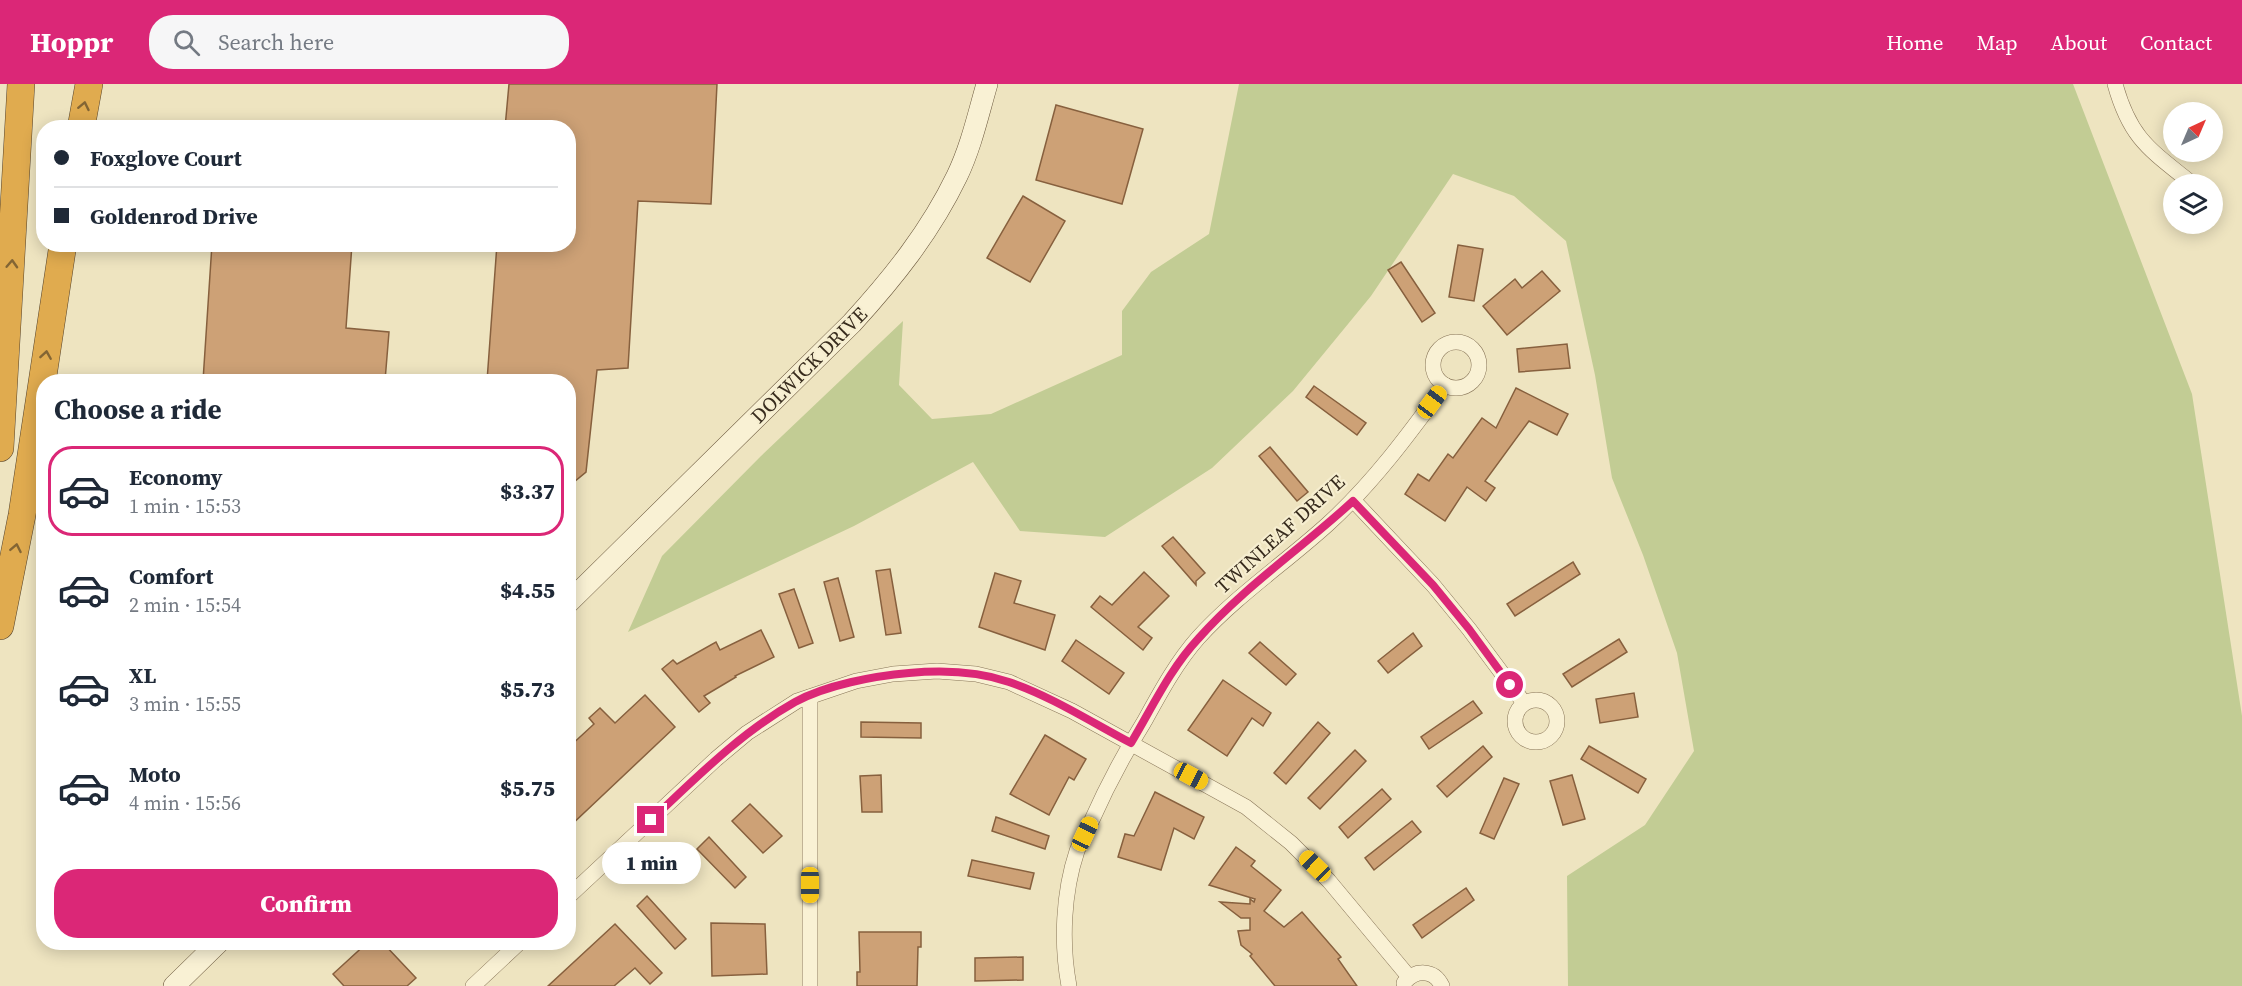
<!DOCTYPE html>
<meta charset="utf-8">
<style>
:root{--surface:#fff;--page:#f6f6f7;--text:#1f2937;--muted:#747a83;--line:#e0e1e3;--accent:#db2777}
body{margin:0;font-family:"Source Serif 4",serif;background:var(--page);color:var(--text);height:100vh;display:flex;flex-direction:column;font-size:22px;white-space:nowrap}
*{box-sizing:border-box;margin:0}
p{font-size:20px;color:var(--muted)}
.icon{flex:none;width:33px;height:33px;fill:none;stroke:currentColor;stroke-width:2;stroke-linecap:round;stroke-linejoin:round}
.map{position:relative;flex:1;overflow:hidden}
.drawer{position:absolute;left:36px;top:290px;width:540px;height:576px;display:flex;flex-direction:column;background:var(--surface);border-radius:24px;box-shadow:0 3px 15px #0003}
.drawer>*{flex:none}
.banner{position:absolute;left:36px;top:36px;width:540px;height:132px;border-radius:24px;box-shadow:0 3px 15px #0003;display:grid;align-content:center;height:132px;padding:0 18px;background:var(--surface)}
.needle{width:39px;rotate:44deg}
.fabs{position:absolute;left:2163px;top:18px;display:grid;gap:12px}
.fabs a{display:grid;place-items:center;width:60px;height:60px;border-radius:50%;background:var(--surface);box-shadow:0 3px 15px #0003;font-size:30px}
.end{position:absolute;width:27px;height:27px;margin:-14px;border:8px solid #db2777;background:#fff;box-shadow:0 0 0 3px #fff}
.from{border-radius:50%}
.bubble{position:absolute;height:42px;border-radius:21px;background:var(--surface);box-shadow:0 3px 15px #0003;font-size:20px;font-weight:800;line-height:42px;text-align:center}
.car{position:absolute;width:18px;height:36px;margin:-18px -9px;border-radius:8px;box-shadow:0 0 4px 2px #0007;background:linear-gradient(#f5c518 24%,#345 0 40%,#f5c518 0 76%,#345 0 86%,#f5c518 0)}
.banner b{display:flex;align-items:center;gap:21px;height:57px;font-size:22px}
.banner b+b{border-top:2px solid var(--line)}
.banner i{width:15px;height:15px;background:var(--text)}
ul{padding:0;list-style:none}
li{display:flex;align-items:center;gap:18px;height:90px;margin:0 12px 9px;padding:0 6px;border:3px solid transparent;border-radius:24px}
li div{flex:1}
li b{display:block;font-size:22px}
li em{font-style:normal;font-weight:800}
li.selected{border-color:var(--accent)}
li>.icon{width:54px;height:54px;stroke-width:1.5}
h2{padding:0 18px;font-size:27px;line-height:72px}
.action{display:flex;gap:12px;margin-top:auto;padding:12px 18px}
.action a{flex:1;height:69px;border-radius:24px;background:var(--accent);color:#fff;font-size:24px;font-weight:800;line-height:69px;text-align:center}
header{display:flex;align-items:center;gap:36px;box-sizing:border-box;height:84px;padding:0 30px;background:var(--accent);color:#fff}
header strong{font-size:28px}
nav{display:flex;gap:33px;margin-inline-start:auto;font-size:21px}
.search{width:420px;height:54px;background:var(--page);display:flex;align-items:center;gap:15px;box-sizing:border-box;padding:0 21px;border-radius:24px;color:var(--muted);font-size:22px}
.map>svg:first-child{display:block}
</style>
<header>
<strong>Hoppr</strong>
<div class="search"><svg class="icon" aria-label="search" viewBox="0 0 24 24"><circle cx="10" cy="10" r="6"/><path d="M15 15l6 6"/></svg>Search here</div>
<nav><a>Home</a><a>Map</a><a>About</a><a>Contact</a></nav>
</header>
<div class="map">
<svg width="2242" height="902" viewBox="0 0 2242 902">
<rect width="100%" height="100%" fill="#eee4c0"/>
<!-- green -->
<path fill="#c2cc94" d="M 1239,0 L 2073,0 L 2192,310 L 2242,632 L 2242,902 L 1568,902 L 1567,792 L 1645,741 L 1694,667 L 1677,569 L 1643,471 L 1612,394 L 1595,291 L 1566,157 L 1514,112 L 1453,90 L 1371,212 L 1293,307 L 1212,384 L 1105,453 L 1020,447 L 973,378 L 854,442 L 628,548 L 662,472 L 761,372 L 903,237 L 899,301 L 932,335 L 991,330 L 1122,271 L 1122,227 L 1151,188 L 1209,150 Z"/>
<!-- building -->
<g fill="#cda176" stroke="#87603e" stroke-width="1.5">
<path d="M 509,0 L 717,0 L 711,120 L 638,117 L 628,284 L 597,286 L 586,388 L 568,403 L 568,297 L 487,297 L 497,160 L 568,160 L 568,44 L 505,44 Z"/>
<path d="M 1056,21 L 1143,45 L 1122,120 L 1036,96 Z"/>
<path d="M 1023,112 L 1065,137 L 1030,198 L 987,174 Z"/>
<path d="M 212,160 L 352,160 L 346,244 L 389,248 L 385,297 L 203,297 Z"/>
<path d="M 1458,161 L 1483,165 L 1474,217 L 1449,213 Z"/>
<path d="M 1401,178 L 1435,229 L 1422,238 L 1388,186 Z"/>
<path d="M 1542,187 L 1560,207 L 1507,251 L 1483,222 L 1515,195 L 1522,204 Z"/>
<path d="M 1567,260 L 1570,284 L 1519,288 L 1517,265 Z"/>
<path d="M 1314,302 L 1366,339 L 1357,351 L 1306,313 Z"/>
<path d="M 1516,304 L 1568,330 L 1557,351 L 1529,337 L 1485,397 L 1495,404 L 1486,417 L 1467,403 L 1445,437 L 1405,410 L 1418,390 L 1429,397 L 1448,370 L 1453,374 L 1482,334 L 1496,344 Z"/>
<path d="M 1270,363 L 1308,408 L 1297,417 L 1259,372 Z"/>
<path d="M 1173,453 L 1205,489 L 1196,497 L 1196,501 L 1162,462 Z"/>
<path d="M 1573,478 L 1580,490 L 1515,532 L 1507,520 Z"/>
<path d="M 890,485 L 901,549 L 886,551 L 876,487 Z"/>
<path d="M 1144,488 L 1169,512 L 1138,543 L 1152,554 L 1143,566 L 1091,523 L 1100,512 L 1112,521 Z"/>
<path d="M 995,489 L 1021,497 L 1014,519 L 1055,531 L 1045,566 L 979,543 Z"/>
<path d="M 838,494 L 854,553 L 840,557 L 824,498 Z"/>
<path d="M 794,505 L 813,559 L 799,564 L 779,510 Z"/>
<path d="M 761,546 L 774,573 L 735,592 L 736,593 L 704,612 L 710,619 L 699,628 L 662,585 L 673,576 L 677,580 L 716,558 L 720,566 Z"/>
<path d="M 1413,549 L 1422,562 L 1388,589 L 1378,577 Z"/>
<path d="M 1619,555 L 1627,568 L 1572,603 L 1563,590 Z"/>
<path d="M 1076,556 L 1124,589 L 1109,610 L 1062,577 Z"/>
<path d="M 1260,558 L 1296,590 L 1286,601 L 1249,569 Z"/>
<path d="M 1223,596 L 1271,629 L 1263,642 L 1252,634 L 1227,672 L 1188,646 Z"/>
<path d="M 1634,609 L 1638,633 L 1600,639 L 1596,615 Z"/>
<path d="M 645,611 L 675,643 L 568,744 L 568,664 L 594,640 L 589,634 L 600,624 L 615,639 Z"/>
<path d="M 1473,617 L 1482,629 L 1429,665 L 1421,653 Z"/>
<path d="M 861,638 L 921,639 L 921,654 L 861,653 Z"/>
<path d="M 1318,638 L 1330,649 L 1286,700 L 1274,689 Z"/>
<path d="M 1045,651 L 1086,675 L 1074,696 L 1069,693 L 1049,731 L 1010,710 Z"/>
<path d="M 1483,662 L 1492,673 L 1447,713 L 1437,702 Z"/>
<path d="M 1589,662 L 1646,695 L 1638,709 L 1581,675 Z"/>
<path d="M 1355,666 L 1366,677 L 1320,725 L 1308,714 Z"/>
<path d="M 881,691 L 882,728 L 862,728 L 860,692 Z"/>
<path d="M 1572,691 L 1585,735 L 1563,741 L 1550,697 Z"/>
<path d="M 1504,694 L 1519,700 L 1494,755 L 1480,749 Z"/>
<path d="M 1382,705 L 1391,715 L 1348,754 L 1339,743 Z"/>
<path d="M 1155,708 L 1204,733 L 1194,755 L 1174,744 L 1161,786 L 1118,773 L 1125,750 L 1134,752 Z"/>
<path d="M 750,720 L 782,752 L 763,769 L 732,737 Z"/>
<path d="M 996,733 L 1049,752 L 1045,765 L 992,747 Z"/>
<path d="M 1412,737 L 1421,748 L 1374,786 L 1365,774 Z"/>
<path d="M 709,753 L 746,793 L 735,804 L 697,765 Z"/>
<path d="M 1236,763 L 1255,777 L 1251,782 L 1281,806 L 1264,827 L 1284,843 L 1302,828 L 1341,873 L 1338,875 L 1357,902 L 1275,902 L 1250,872 L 1252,870 L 1241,861 L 1238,847 L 1250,846 L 1250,834 L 1241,834 L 1220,818 L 1250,820 L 1250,815 L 1254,818 L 1255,815 L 1209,801 Z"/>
<path d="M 972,776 L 1034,789 L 1030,805 L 968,792 Z"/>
<path d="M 1466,804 L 1474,816 L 1422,854 L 1413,841 Z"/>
<path d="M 647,812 L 686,855 L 675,865 L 637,822 Z"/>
<path d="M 711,839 L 765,840 L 767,890 L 712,892 Z"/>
<path d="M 615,840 L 662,889 L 650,900 L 635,884 L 614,902 L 548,902 Z"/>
<path d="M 859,848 L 921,848 L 921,863 L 918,863 L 917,902 L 857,902 L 857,888 L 860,888 Z"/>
<path d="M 368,858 L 382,858 L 416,894 L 407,902 L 344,902 L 333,890 Z"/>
<path d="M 1023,873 L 1023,896 L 975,897 L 975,874 Z"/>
</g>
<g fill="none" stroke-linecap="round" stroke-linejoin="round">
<!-- street casing -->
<g stroke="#887558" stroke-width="16">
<g id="street">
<path d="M 2115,0 C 2130,54 2149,65 2190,98"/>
<circle cx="1456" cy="281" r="23"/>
<path d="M 1353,416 L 1433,501 L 1469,545 L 1524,619"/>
<path d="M 810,613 L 810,902"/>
<circle cx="1536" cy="637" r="21"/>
<path d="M 568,813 L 716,675 L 747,649 L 797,617 L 856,597 L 893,590 L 937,587 L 976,590 L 1009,598 L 1072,627 L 1246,723 L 1291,759 L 1329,797 L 1409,893"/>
<path d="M 1404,899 C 1415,885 1434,885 1442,902"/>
<path d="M 473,902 L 520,858"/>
<path d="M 1069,902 C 1061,859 1063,809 1077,767 C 1081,757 1086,748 1091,738 C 1106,704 1124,670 1144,638 C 1160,609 1176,579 1198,554 C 1237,511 1285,479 1328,440 C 1373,399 1409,350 1445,301"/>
</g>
</g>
<!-- secondary casing -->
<g stroke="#69563b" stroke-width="22">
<g id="secondary">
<path d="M 568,519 L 852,239 C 893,194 930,148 957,92 C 971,63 978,31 987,0"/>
<path d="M 174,902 L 219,858"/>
</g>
</g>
<!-- highway casing -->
<g stroke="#55432d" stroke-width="28">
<g id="highway">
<path d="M 81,44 L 89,0"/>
<path d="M 0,364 L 21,0"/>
<path d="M 0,542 L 22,431 L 63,160"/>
</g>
</g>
<!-- street -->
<use href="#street" stroke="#f9f1d4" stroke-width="15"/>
<!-- secondary -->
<use href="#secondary" stroke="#f9f1d4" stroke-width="21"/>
<!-- highway -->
<use href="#highway" stroke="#e0ab4f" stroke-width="27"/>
</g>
<!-- one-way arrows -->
<defs><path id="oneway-chevron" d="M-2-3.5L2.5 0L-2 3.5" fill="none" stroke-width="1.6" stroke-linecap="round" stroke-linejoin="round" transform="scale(1.5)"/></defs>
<g stroke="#836534">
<use href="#oneway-chevron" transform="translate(84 22) rotate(-78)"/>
<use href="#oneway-chevron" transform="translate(12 180) rotate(-87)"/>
<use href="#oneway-chevron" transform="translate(46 271) rotate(-81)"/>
<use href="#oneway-chevron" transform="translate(16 464) rotate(-79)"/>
</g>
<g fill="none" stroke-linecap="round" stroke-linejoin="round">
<!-- route -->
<path stroke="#db2777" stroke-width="8" d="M 651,736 C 696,694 740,649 795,618 C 826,601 874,592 909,589 C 942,586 977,587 1009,598 C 1049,611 1093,639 1131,659 C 1152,624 1170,585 1198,555 C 1244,503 1302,464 1353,417 L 1433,501 L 1469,545 L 1510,601"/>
</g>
<g text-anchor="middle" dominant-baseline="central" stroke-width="4.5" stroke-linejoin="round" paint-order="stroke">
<!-- street labels -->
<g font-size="20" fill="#372b1d" stroke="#f6eed0">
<text transform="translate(809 281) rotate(-45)">DOLWICK DRIVE</text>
<text transform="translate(1280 450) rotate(-42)">TWINLEAF DRIVE</text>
</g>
</g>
</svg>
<div class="fabs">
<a><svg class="needle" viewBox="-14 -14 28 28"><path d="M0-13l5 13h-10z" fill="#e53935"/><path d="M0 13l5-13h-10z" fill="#747a83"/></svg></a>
<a><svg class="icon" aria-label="layers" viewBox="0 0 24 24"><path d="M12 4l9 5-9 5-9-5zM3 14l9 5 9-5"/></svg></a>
</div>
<i class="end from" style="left:1510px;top:601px"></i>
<i class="end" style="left:651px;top:736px"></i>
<div class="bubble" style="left:602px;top:758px;width:99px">1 min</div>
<i class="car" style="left:1432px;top:318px;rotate:37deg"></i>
<i class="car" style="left:1191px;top:692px;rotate:118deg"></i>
<i class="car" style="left:1085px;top:750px;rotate:25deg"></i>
<i class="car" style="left:1315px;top:782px;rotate:314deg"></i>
<i class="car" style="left:810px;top:801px;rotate:180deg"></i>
<div class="banner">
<b><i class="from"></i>Foxglove Court</b>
<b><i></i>Goldenrod Drive</b>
</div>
<section class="drawer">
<h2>Choose a ride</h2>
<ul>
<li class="selected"><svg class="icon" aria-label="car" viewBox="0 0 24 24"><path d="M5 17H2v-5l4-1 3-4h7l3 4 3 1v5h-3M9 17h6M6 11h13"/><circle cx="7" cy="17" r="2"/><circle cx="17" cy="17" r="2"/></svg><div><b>Economy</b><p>1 min · 15:53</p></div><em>$3.37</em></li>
<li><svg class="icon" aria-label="car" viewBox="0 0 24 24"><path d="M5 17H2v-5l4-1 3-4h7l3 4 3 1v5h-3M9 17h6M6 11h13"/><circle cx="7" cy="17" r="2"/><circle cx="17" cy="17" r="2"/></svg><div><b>Comfort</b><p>2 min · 15:54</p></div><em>$4.55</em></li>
<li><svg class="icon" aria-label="car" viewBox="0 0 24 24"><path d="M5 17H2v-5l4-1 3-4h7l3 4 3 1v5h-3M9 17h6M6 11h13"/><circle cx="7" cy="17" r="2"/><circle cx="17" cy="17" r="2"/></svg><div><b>XL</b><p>3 min · 15:55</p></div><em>$5.73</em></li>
<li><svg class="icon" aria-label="car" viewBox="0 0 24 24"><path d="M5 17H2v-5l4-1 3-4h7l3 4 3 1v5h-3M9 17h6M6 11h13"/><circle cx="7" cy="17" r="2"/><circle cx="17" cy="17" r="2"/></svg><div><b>Moto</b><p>4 min · 15:56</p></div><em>$5.75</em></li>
</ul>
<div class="action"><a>Confirm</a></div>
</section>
</div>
